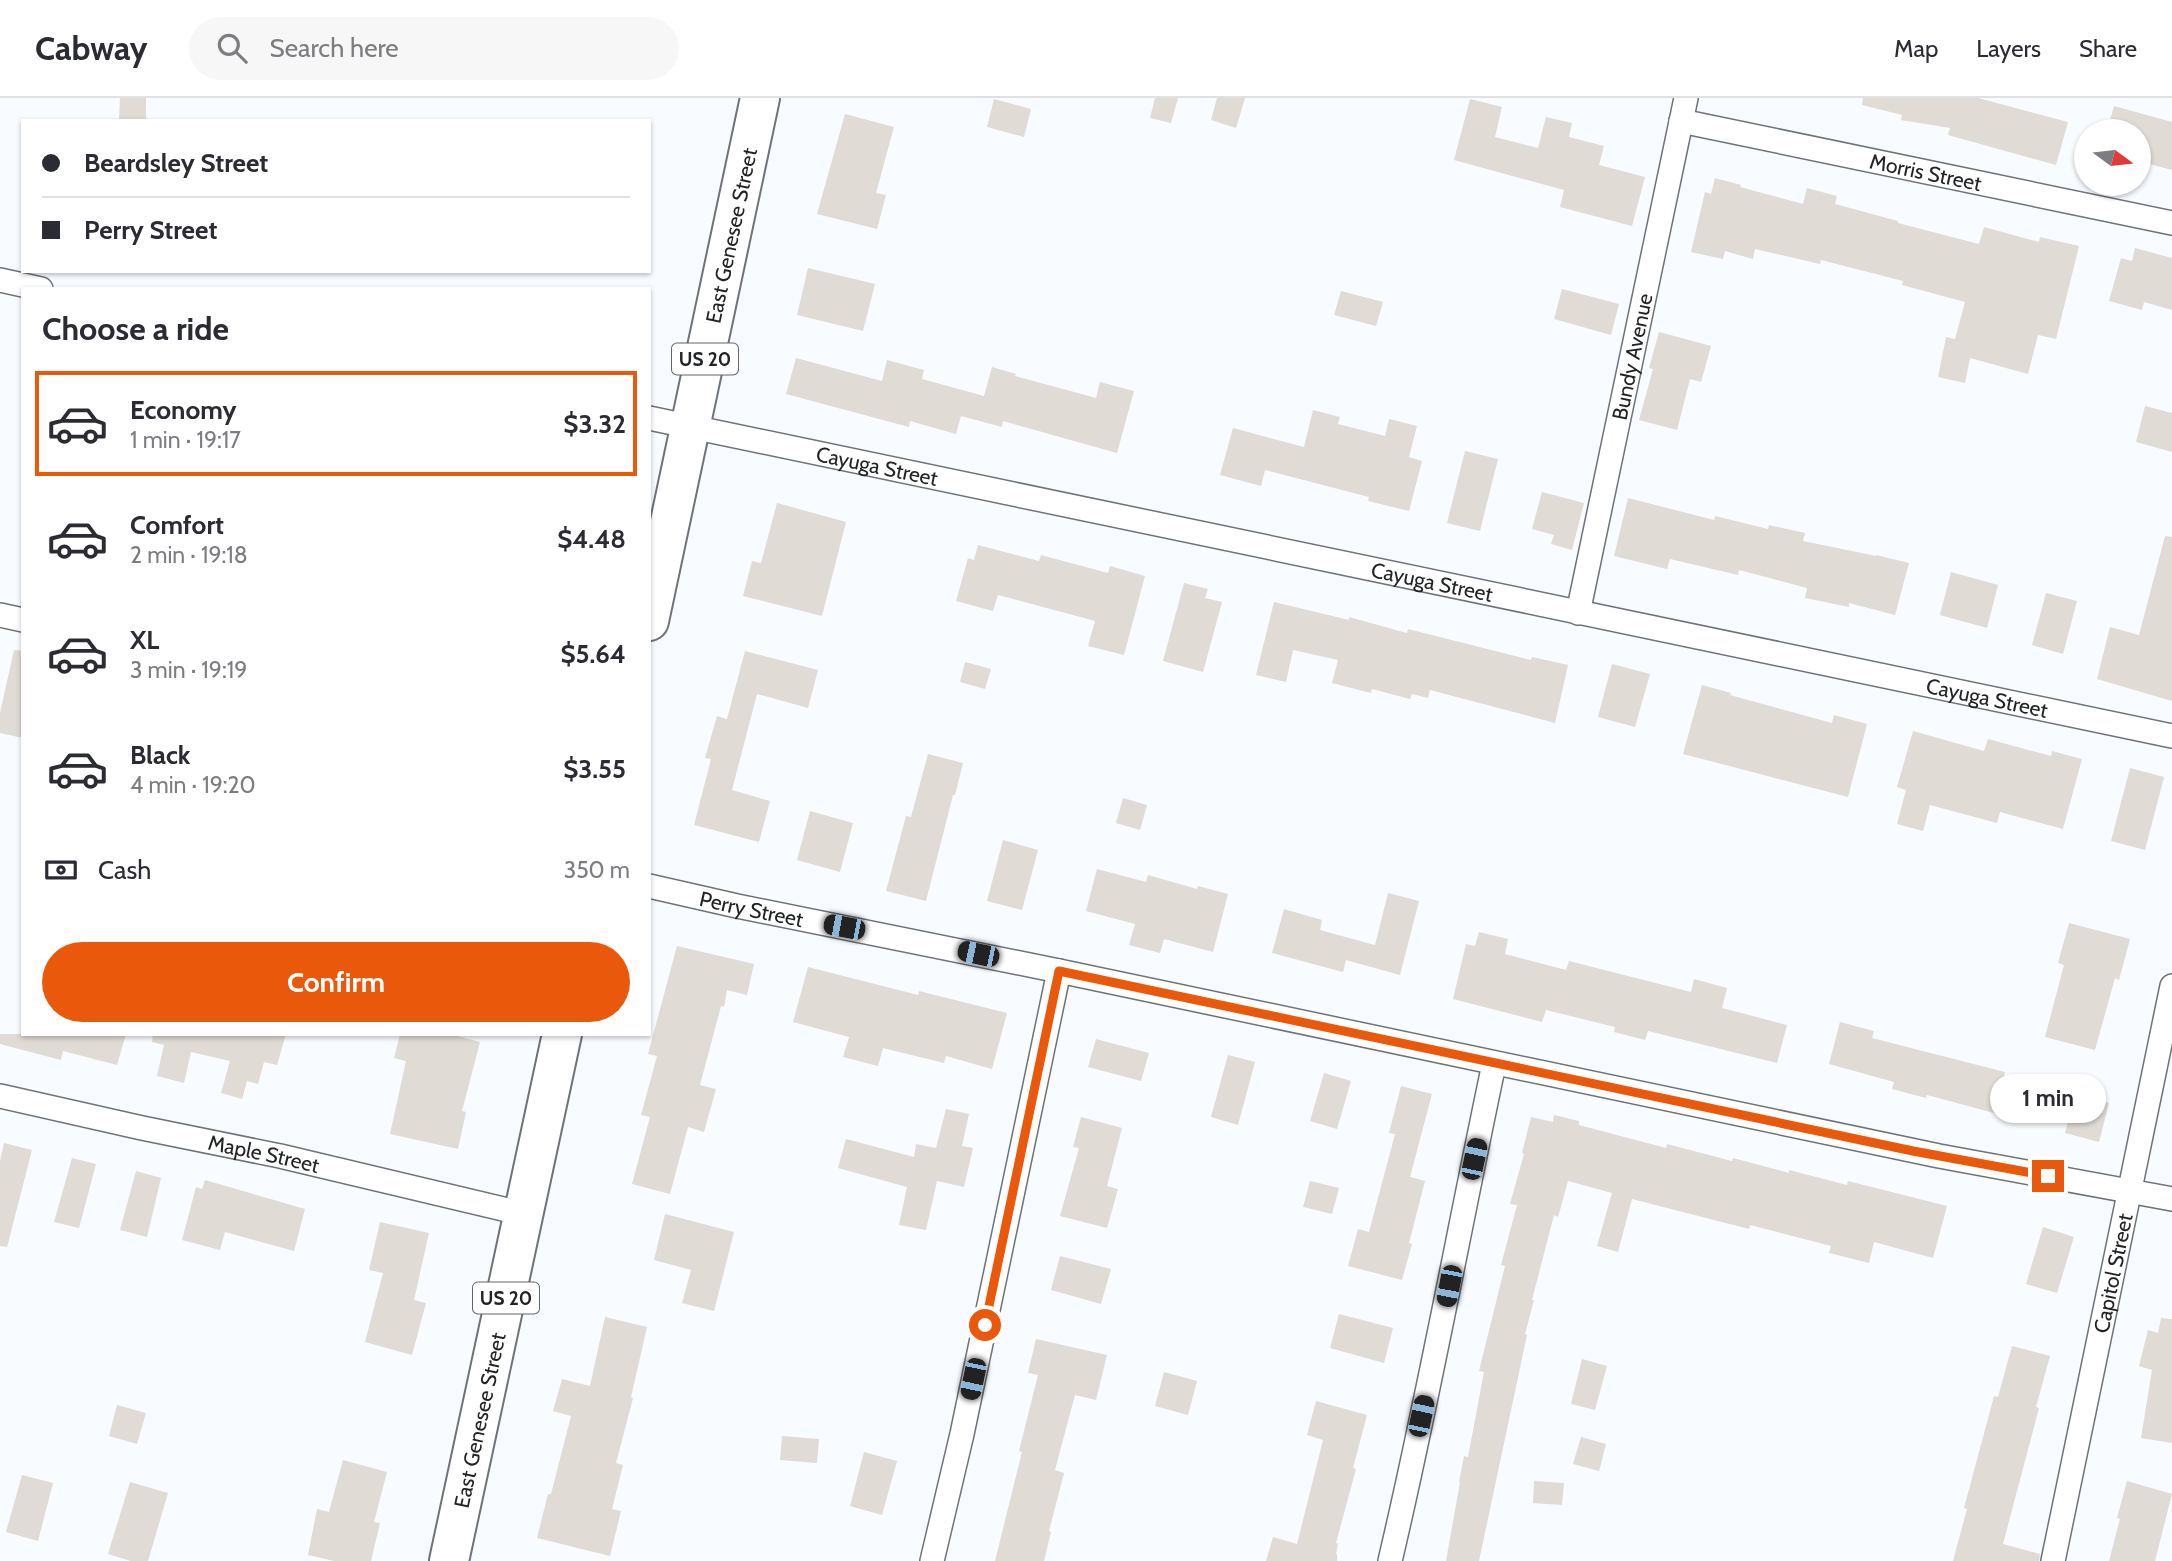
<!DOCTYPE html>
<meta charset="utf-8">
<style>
:root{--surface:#fff;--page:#f7f7f7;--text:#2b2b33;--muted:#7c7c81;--line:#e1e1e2;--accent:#ea580c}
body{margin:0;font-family:Cabin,sans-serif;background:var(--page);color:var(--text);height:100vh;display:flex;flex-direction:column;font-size:26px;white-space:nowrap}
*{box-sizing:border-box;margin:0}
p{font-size:23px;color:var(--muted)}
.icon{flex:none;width:38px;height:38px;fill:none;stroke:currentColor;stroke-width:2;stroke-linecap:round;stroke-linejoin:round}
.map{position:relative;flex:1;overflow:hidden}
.drawer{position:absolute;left:21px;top:189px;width:630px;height:749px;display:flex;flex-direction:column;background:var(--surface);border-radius:0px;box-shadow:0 2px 5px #0004}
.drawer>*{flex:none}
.hud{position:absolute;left:21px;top:21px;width:630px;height:154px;border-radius:0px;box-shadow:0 2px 5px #0004;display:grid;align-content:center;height:154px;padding:0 21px;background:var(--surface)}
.needle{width:46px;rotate:105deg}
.fabs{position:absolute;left:2074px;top:21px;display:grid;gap:14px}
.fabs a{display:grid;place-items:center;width:77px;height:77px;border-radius:50%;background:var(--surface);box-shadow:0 2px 5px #0004;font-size:35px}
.end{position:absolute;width:32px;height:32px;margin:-16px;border:9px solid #ea580c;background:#fff;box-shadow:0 0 0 4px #fff}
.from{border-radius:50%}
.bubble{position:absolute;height:49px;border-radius:24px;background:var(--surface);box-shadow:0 2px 5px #0004;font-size:23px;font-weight:700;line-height:49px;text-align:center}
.car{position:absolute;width:21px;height:42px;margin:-21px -10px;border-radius:9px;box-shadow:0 0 5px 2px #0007;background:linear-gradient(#222 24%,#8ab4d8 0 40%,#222 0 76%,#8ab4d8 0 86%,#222 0)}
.hud b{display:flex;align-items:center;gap:24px;height:66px;font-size:26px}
.hud b+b{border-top:2px solid var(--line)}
.hud i{width:18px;height:18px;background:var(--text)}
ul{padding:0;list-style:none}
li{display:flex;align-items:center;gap:21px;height:105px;margin:0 14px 10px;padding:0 7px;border:4px solid transparent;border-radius:0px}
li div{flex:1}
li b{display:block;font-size:26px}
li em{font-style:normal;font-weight:700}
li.selected{border-color:var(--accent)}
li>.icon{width:63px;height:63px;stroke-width:1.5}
h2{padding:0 21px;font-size:32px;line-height:84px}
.pay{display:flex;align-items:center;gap:18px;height:77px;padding:0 21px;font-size:26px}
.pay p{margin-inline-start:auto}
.primary-button{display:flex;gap:14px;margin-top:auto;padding:14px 21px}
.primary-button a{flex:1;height:80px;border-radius:42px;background:var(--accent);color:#fff;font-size:28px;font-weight:700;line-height:80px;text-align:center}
header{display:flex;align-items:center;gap:42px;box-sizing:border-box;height:98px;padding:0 35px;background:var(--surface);border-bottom:2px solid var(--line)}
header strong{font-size:33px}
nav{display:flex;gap:38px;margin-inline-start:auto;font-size:24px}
.search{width:490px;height:63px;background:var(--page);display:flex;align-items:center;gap:18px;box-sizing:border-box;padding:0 24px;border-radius:38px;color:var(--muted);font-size:26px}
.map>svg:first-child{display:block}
</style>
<header>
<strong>Cabway</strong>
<div class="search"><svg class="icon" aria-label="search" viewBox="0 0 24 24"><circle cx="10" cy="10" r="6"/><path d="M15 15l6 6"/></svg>Search here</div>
<nav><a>Map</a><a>Layers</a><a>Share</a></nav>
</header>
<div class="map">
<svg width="2172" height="1463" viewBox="0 0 2172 1463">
<rect width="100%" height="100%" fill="#f8fbff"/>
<!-- building -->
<g fill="#e0dbd4">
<path d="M 120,0 L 146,0 L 146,23 L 119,23 Z"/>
<path d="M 1155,0 L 1178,0 L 1171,25 L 1150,20 Z"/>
<path d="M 1217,0 L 1245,0 L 1236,30 L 1211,22 Z"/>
<path d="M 1863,0 L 1978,0 L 2068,24 L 2056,67 L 1948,37 L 1950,30 L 1901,22 L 1902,17 L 1862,7 Z"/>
<path d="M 994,1 L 1031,11 L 1024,39 L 987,29 Z"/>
<path d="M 1470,1 L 1502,9 L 1495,39 L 1538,50 L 1546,19 L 1572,25 L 1569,39 L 1604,48 L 1599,67 L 1645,79 L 1632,128 L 1560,109 L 1564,92 L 1454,62 Z"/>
<path d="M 2114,8 L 2172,24 L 2172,72 L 2138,63 L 2138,33 L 2107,33 Z"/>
<path d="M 845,16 L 894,29 L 876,95 L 886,97 L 877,131 L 817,116 Z"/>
<path d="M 1715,80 L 1741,87 L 1740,89 L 1803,106 L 1807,90 L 1837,98 L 1835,106 L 1898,123 L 1898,125 L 1979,146 L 1984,129 L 2039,144 L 2040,139 L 2079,148 L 2056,241 L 2038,237 L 2028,276 L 1970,260 L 1965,285 L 1938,279 L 1946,239 L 1955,241 L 1965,204 L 1902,187 L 1903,183 L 1821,162 L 1820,166 L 1755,151 L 1753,161 L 1725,153 L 1723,161 L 1691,154 L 1705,94 L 1711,96 Z"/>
<path d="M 2135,150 L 2172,160 L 2172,212 L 2144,204 L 2142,212 L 2109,203 L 2121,160 L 2132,163 Z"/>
<path d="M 808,170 L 875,186 L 863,233 L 797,217 Z"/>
<path d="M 1562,191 L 1619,206 L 1611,237 L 1554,221 Z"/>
<path d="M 1341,193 L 1383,204 L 1376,228 L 1334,217 Z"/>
<path d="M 1659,234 L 1711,248 L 1701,284 L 1690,281 L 1677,332 L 1639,322 L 1653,271 L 1649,270 Z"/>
<path d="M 796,260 L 882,283 L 887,262 L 924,272 L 922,281 L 984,298 L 992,269 L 1016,276 L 1015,278 L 1096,300 L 1100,284 L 1134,293 L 1117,355 L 1003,323 L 1002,329 L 961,318 L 956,336 L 910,323 L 909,329 L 786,296 Z"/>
<path d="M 2145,308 L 2172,315 L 2172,354 L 2136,344 Z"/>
<path d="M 1313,312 L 1340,319 L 1338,326 L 1385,338 L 1389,321 L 1417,328 L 1409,359 L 1422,363 L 1409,413 L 1368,403 L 1369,399 L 1265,372 L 1261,388 L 1220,377 L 1233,330 L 1304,349 Z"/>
<path d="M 1465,353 L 1498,361 L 1480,433 L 1447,425 Z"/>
<path d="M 1542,394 L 1584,405 L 1572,452 L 1551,446 L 1554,437 L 1532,431 Z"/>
<path d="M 1628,400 L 1714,422 L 1715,418 L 1768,431 L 1769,427 L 1805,435 L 1803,443 L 1876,458 L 1876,457 L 1909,465 L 1895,517 L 1849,505 L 1849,509 L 1805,500 L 1807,490 L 1739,472 L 1738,477 L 1670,461 L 1667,471 L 1614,458 Z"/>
<path d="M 777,405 L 846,424 L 822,518 L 743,498 L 752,463 L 761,465 Z"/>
<path d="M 2165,438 L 2172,439 L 2172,603 L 2097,581 L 2110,529 L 2139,537 Z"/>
<path d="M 978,447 L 1039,463 L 1041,457 L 1108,475 L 1110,468 L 1145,478 L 1124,557 L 1088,548 L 1095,523 L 998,497 L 993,513 L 956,503 L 968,460 L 974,462 Z"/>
<path d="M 1951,474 L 1998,487 L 1987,530 L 1940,517 Z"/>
<path d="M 1184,485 L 1208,491 L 1205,500 L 1222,504 L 1203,574 L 1163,563 Z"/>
<path d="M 2046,495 L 2077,503 L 2063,556 L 2032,547 Z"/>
<path d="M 1274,504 L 1349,522 L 1349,519 L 1407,535 L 1408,531 L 1531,562 L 1532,559 L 1568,567 L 1555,625 L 1430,592 L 1428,600 L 1412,596 L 1410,601 L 1372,591 L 1371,595 L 1332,585 L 1338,562 L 1293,552 L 1286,584 L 1256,577 Z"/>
<path d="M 14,552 L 23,553 L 23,640 L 0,635 L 0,615 Z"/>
<path d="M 745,553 L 818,572 L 808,610 L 757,596 L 732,692 L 770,703 L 759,744 L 694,727 L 711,661 L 705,660 L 717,618 L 727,621 Z"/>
<path d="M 965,564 L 991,571 L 985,591 L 960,584 Z"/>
<path d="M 1612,566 L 1650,576 L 1635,629 L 1598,619 Z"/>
<path d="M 1702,587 L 1731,595 L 1730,597 L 1832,625 L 1834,617 L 1867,626 L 1848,699 L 1683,656 Z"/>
<path d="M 1913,633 L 1984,653 L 1988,641 L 2051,658 L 2052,653 L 2082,661 L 2063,731 L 2000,714 L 1997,725 L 1930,707 L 1923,733 L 1897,726 L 1906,692 L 1897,689 Z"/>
<path d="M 928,656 L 963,665 L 955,697 L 953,697 L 926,803 L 886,793 L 906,718 L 911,719 Z"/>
<path d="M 2130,670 L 2164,679 L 2145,752 L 2111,743 Z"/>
<path d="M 1123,700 L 1147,707 L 1140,732 L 1116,725 Z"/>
<path d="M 810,713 L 853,725 L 840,774 L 797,762 Z"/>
<path d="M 1003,742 L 1038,752 L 1022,812 L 987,803 Z"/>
<path d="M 1097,771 L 1146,784 L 1148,777 L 1197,791 L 1198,788 L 1228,796 L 1213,854 L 1164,841 L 1160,855 L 1129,847 L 1135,826 L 1086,813 Z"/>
<path d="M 1388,795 L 1419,803 L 1400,877 L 1346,862 L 1343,874 L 1272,855 L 1284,811 L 1322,822 L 1320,832 L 1375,847 Z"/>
<path d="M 2069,825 L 2130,841 L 2119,882 L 2115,880 L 2095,952 L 2045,939 L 2064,867 L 2058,865 Z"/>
<path d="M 1479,834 L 1508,841 L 1505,856 L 1566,872 L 1569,863 L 1691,894 L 1694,881 L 1727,890 L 1722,910 L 1787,927 L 1777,965 L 1648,933 L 1645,942 L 1614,934 L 1615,929 L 1546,912 L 1542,924 L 1453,901 L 1466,846 L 1475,848 Z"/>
<path d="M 677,848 L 754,866 L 747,897 L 727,892 L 724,909 L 721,908 L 700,987 L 716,991 L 704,1034 L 688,1029 L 670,1096 L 632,1086 L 650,1019 L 641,1017 L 657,958 L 648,956 Z"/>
<path d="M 808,869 L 918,897 L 919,893 L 1007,915 L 992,971 L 946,958 L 944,965 L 883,950 L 878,968 L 843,959 L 849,939 L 793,924 Z"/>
<path d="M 1840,924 L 1874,933 L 1872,940 L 2005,974 L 1994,1015 L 1927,997 L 1926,1000 L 1892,991 L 1894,984 L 1829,966 Z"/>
<path d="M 0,936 L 126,936 L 117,967 L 63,953 L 61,962 L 0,946 Z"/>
<path d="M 153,936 L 286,936 L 277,967 L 264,964 L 258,986 L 247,983 L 242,1001 L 221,995 L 230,963 L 191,954 L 184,985 L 157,978 L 164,947 L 152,944 Z"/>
<path d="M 400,936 L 450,936 L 480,944 L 462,1013 L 466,1014 L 458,1051 L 390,1036 L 406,963 L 394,960 Z"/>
<path d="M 1096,941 L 1149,955 L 1141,983 L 1088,969 Z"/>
<path d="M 1228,957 L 1255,964 L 1238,1027 L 1211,1019 Z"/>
<path d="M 1324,975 L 1351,983 L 1337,1031 L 1310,1023 Z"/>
<path d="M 1401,988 L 1432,996 L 1410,1079 L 1425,1083 L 1409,1145 L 1412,1146 L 1402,1182 L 1348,1168 L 1358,1131 L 1369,1134 L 1395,1036 L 1389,1035 Z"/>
<path d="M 2075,996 L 2109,1005 L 2099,1044 L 2065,1035 Z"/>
<path d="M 946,1011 L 969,1016 L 962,1048 L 973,1050 L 964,1089 L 937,1083 L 926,1132 L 899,1127 L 907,1089 L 838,1070 L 846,1041 L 914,1059 L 916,1046 L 936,1050 Z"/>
<path d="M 1554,1017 L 1579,1023 L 1579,1027 L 1666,1050 L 1667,1046 L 1732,1063 L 1733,1060 L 1789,1075 L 1789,1072 L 1847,1087 L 1848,1083 L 1947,1108 L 1933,1160 L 1874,1144 L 1869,1165 L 1829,1155 L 1831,1148 L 1750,1127 L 1749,1131 L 1632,1101 L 1618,1154 L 1597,1148 L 1612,1095 L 1568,1083 L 1558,1119 L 1554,1117 L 1532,1202 L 1534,1202 L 1525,1236 L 1527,1237 L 1479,1463 L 1446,1463 L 1460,1384 L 1459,1384 L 1464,1358 L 1468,1359 L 1484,1274 L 1479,1273 L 1505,1168 L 1501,1167 L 1517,1107 L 1510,1106 L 1524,1056 L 1522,1055 L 1531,1019 L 1553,1024 Z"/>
<path d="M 1081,1019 L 1122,1030 L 1107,1088 L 1118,1091 L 1107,1130 L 1060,1118 L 1079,1050 L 1073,1049 Z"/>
<path d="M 4,1045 L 32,1052 L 7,1149 L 0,1148 L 0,1063 Z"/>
<path d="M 72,1060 L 96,1066 L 79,1130 L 54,1124 Z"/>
<path d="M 136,1073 L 161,1080 L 147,1139 L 120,1132 Z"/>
<path d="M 205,1082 L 305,1111 L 294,1153 L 225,1134 L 220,1152 L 182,1142 L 196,1089 L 202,1091 Z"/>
<path d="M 1310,1083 L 1339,1090 L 1332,1116 L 1303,1109 Z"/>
<path d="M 665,1116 L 734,1134 L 714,1213 L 682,1205 L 691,1172 L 654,1162 Z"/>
<path d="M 380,1124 L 429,1135 L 414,1202 L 426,1205 L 412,1257 L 365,1244 L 383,1175 L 369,1172 Z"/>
<path d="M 2043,1129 L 2074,1139 L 2057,1195 L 2026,1186 Z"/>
<path d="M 1060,1158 L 1111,1171 L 1101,1206 L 1051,1192 Z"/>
<path d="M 1339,1216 L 1393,1230 L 1384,1265 L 1330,1250 Z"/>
<path d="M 605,1219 L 647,1229 L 631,1299 L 633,1300 L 616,1365 L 623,1367 L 612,1411 L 621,1413 L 610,1458 L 537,1440 L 548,1396 L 551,1396 L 571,1318 L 553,1313 L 562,1281 L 590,1288 Z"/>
<path d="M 2161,1220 L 2172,1221 L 2172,1345 L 2141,1340 L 2152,1272 L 2139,1268 L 2148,1232 L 2158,1235 Z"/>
<path d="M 1036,1241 L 1107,1257 L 1096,1302 L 1075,1297 L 1055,1372 L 1064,1375 L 1049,1433 L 1051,1434 L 1044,1463 L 995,1463 L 1022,1354 L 1019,1353 L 1038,1277 L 1028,1275 Z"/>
<path d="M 2012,1248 L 2050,1258 L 2036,1309 L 2039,1310 L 2003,1446 L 2040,1456 L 2039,1463 L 1953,1463 L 1967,1411 L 1964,1410 L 1994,1298 L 1998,1299 Z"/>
<path d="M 1582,1261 L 1607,1268 L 1595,1312 L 1571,1306 Z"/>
<path d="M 1164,1274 L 1197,1283 L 1188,1317 L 1155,1308 Z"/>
<path d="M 1316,1303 L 1367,1317 L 1353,1370 L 1356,1371 L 1336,1445 L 1338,1446 L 1336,1456 L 1337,1456 L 1337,1463 L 1266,1463 L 1273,1439 L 1297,1446 L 1323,1342 L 1307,1337 Z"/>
<path d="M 117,1307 L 146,1315 L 137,1346 L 109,1338 Z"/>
<path d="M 782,1338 L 819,1341 L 817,1365 L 780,1362 Z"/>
<path d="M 1581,1339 L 1606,1346 L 1599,1373 L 1573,1366 Z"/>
<path d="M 864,1354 L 897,1363 L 882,1417 L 850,1408 Z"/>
<path d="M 343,1362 L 387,1374 L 374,1424 L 380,1425 L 371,1463 L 334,1463 L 308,1457 L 317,1411 L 329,1414 Z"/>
<path d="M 22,1377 L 53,1385 L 38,1443 L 6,1434 Z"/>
<path d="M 1534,1383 L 1564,1385 L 1562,1407 L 1533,1405 Z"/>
<path d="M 2127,1383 L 2172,1396 L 2155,1463 L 2109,1463 L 2120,1421 L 2117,1420 Z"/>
<path d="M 130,1384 L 168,1395 L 148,1463 L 131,1463 L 108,1456 Z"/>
</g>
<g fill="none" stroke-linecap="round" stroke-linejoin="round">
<!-- street casing -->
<g stroke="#6e7379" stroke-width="26">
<g id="street">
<path id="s1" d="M 1681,23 L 2172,125"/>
<path d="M 0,182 L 41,191"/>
<path id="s2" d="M 649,320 L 2172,638"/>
<path id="s3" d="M 1578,515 L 1686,0"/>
<path d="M 0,517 L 23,522"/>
<path id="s4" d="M 649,788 L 737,808 L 1059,873 L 1939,1058 L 2172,1101"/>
<path id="s5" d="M 0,998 L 142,1030 L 280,1058 L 524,1116"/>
<path d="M 932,1463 L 962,1336 L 1059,873"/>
<path d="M 1390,1463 C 1429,1298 1459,1131 1494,966"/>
<path id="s6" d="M 2053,1463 L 2172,888"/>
</g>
</g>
<!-- highway casing -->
<g stroke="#6e7379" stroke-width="42">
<g id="highway">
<path id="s7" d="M 649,523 L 760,0"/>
<path id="s8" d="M 449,1463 L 562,936"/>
</g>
</g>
<!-- street -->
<use href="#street" stroke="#fff" stroke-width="23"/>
<!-- highway -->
<use href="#highway" stroke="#fff" stroke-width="38"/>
</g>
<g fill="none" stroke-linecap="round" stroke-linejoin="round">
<!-- route -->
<path stroke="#ea580c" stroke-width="9" d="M 985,1227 L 1059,873 L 1913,1053 L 2048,1078"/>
</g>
<g text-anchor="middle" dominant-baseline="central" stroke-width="5" stroke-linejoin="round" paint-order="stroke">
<!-- shield labels -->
<g fill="#fff" stroke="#646566" stroke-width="2">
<rect x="672" y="245.5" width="66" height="31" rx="5"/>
<rect x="473" y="1184.5" width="66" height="31" rx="5"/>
</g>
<g font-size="19" font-weight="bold" fill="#212325">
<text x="705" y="261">US 20</text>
<text x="506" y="1200">US 20</text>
</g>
<!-- street labels -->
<g font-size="21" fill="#212325" stroke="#fff">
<text stroke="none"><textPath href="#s1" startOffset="250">Morris Street</textPath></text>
<text stroke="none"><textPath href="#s7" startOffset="394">East Genesee Street</textPath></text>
<text stroke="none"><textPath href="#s3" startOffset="262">Bundy Avenue</textPath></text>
<text stroke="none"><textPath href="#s2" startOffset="233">Cayuga Street</textPath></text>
<text stroke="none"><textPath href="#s2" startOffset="800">Cayuga Street</textPath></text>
<text stroke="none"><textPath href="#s2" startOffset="1367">Cayuga Street</textPath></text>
<text stroke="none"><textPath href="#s4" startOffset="105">Perry Street</textPath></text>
<text stroke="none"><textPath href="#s5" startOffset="270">Maple Street</textPath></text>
<text stroke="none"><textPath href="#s6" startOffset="294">Capitol Street</textPath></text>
<text stroke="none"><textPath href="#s8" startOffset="144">East Genesee Street</textPath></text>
</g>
</g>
</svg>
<div class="fabs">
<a><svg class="needle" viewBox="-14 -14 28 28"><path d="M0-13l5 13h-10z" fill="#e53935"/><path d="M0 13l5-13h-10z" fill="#7c7c81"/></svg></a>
</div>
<i class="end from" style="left:985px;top:1227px"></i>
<i class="end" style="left:2048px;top:1078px"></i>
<div class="bubble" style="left:1990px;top:976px;width:116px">1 min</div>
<i class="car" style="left:844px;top:829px;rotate:281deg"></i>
<i class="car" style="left:978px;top:856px;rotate:282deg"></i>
<i class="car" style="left:1474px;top:1061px;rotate:12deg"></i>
<i class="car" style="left:1449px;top:1188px;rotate:191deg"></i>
<i class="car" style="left:973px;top:1281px;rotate:192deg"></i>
<i class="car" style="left:1421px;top:1318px;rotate:12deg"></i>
<div class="hud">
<b><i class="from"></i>Beardsley Street</b>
<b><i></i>Perry Street</b>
</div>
<section class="drawer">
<h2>Choose a ride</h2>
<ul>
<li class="selected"><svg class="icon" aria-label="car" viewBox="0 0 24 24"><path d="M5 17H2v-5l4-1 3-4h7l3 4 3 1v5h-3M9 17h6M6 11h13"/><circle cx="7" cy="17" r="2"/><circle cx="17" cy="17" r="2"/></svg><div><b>Economy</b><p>1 min · 19:17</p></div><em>$3.32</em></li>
<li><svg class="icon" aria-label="car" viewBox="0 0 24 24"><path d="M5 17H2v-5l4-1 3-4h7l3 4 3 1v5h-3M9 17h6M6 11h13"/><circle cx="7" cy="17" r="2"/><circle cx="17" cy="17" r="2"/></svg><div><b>Comfort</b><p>2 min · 19:18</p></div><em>$4.48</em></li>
<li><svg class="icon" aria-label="car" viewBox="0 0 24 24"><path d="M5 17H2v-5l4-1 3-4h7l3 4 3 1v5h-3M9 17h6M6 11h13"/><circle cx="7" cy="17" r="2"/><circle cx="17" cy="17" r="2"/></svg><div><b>XL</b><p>3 min · 19:19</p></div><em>$5.64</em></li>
<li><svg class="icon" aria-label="car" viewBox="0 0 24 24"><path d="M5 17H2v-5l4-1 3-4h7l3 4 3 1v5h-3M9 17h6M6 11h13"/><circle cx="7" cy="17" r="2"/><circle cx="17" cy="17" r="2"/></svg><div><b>Black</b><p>4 min · 19:20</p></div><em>$3.55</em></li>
</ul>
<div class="pay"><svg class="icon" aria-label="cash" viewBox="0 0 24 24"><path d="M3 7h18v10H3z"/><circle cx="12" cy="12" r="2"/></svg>Cash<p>350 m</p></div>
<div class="primary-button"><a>Confirm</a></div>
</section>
</div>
